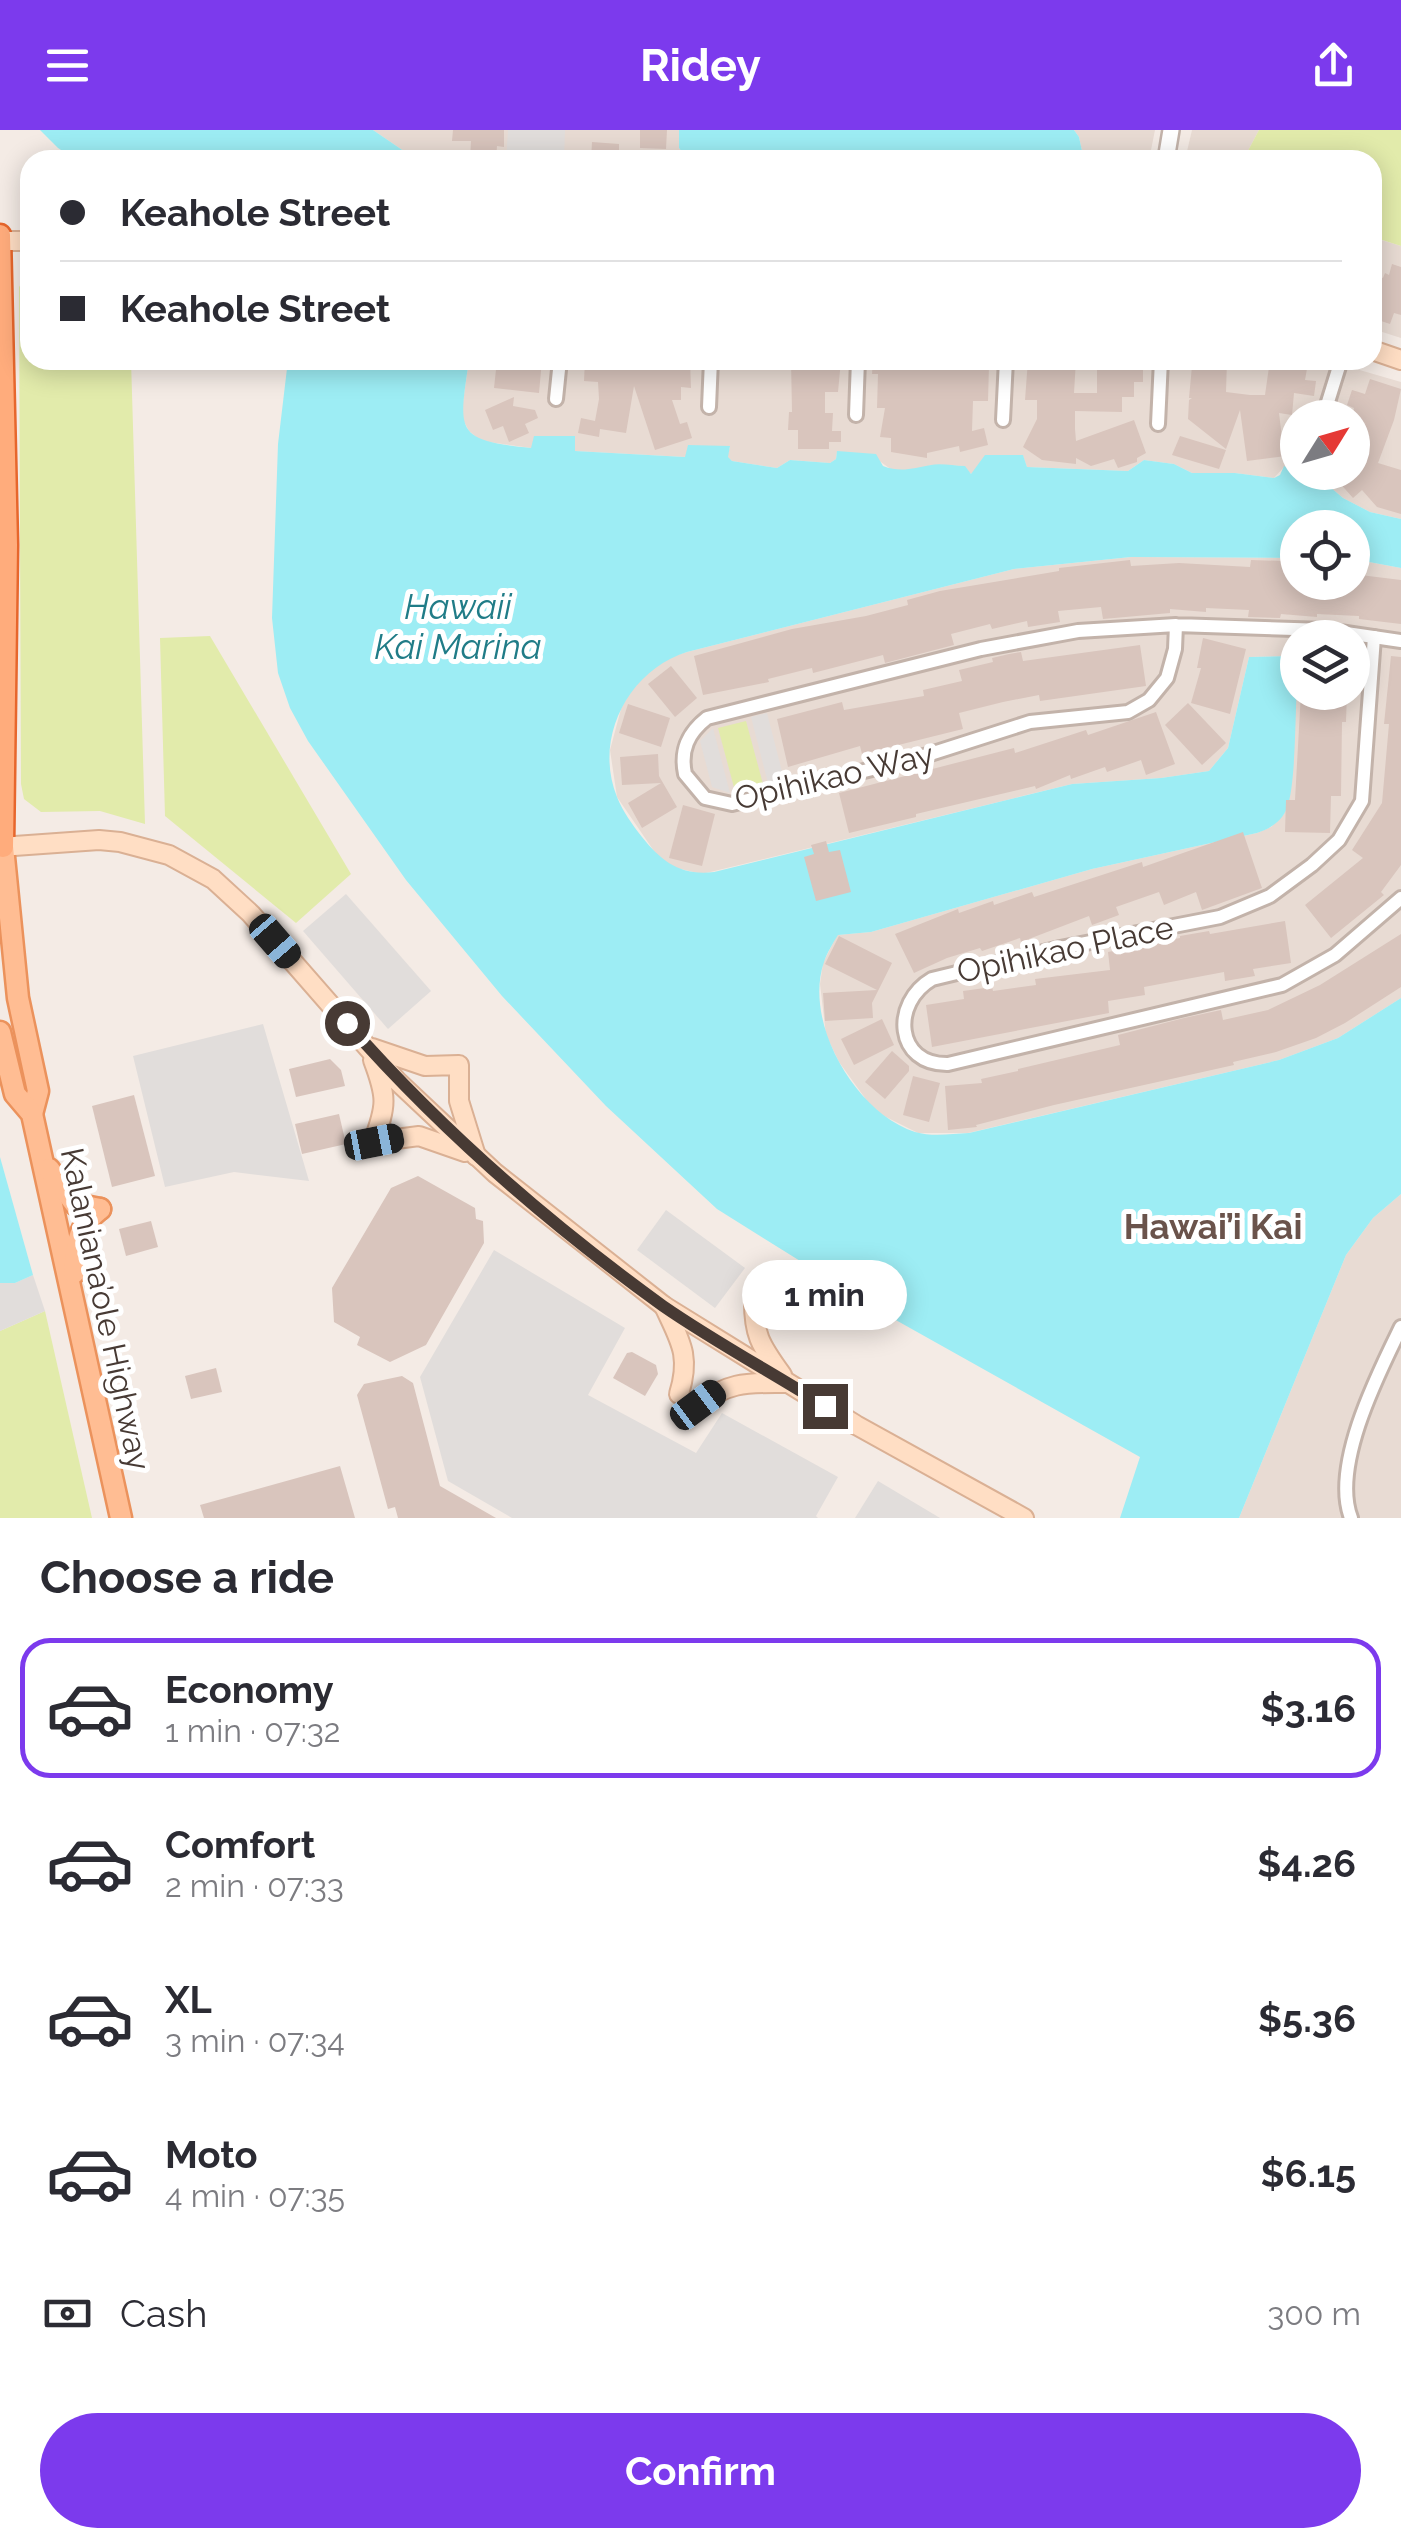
<!DOCTYPE html>
<meta charset="utf-8">
<style>
:root{--surface:#fff;--page:#f7f7f7;--text:#2b2b33;--muted:#7c7c81;--line:#e1e1e2;--accent:#7c3aed}
body{margin:0;font-family:Raleway,sans-serif;background:var(--page);color:var(--text);height:100vh;display:flex;flex-direction:column;font-size:38px;white-space:nowrap}
*{box-sizing:border-box;margin:0}
p{font-size:32px;color:var(--muted)}
.icon{flex:none;width:55px;height:55px;fill:none;stroke:currentColor;stroke-width:2;stroke-linecap:round;stroke-linejoin:round}
.map{position:relative;height:1388px;overflow:hidden}
.sheet{display:flex;flex-direction:column;background:var(--surface);flex:1}
.sheet>*{flex:none}
.banner{position:absolute;left:20px;top:20px;width:1362px;height:220px;border-radius:30px;box-shadow:0 5px 25px #0003;display:grid;align-content:center;height:220px;padding:0 40px;background:var(--surface)}
.needle{width:65px;rotate:53deg}
.controls{position:absolute;left:1280px;top:270px;display:grid;gap:20px}
.controls a{display:grid;place-items:center;width:90px;height:90px;border-radius:50%;background:var(--surface);box-shadow:0 5px 25px #0003;font-size:50px}
.end{position:absolute;width:45px;height:45px;margin:-22px;border:12px solid #473a34;background:#fff;box-shadow:0 0 0 5px #fff}
.from{border-radius:50%}
.bubble{position:absolute;height:70px;border-radius:35px;background:var(--surface);box-shadow:0 5px 25px #0003;font-size:32px;font-weight:700;line-height:70px;text-align:center}
.car{position:absolute;width:30px;height:60px;margin:-30px -15px;border-radius:12px;box-shadow:0 0 8px 2px #0007;background:linear-gradient(#222 24%,#8ab4d8 0 40%,#222 0 76%,#8ab4d8 0 86%,#222 0)}
.banner b{display:flex;align-items:center;gap:35px;height:95px;font-size:38px}
.banner b+b{border-top:2px solid var(--line)}
.banner i{width:25px;height:25px;background:var(--text)}
ul{padding:0;list-style:none}
li{display:flex;align-items:center;gap:30px;height:140px;margin:0 20px 15px;padding:0 20px;border:5px solid transparent;border-radius:30px}
li div{flex:1}
li b{display:block;font-size:38px}
li em{font-style:normal;font-weight:700}
li.selected{border-color:var(--accent)}
li>.icon{width:90px;height:90px;stroke-width:1.5}
h2{padding:0 40px;font-size:45px;line-height:120px}
.pay{display:flex;align-items:center;gap:25px;height:110px;padding:0 40px;font-size:38px}
.pay p{margin-inline-start:auto}
.cta{display:flex;gap:20px;margin-top:auto;padding:20px 40px}
.cta a{flex:1;height:115px;border-radius:60px;background:var(--accent);color:#fff;font-size:40px;font-weight:700;line-height:115px;text-align:center}
header{display:flex;justify-content:space-between;align-items:center;height:130px;padding:0 40px;background:var(--accent);color:#fff;font-size:45px;font-weight:700}
.map>svg:first-child{display:block}
</style>
<header><svg class="icon" aria-label="menu" viewBox="0 0 24 24"><path d="M4 6h16M4 12h16M4 18h16"/></svg>Ridey<svg class="icon" aria-label="share" viewBox="0 0 24 24"><path d="M12 15V3M7 8l5-5 5 5M5 13v7h14v-7"/></svg></header>
<div class="map">
<svg width="1401" height="1388" viewBox="0 0 1401 1388">
<rect width="100%" height="100%" fill="#f4ebe5"/>
<!-- residential -->
<g fill="#e8dbd3" fill-rule="evenodd">
<path d="M 373,0 L 679,0 L 679,18 L 688,30 L 417,30 Z"/>
<path d="M 1074,0 L 1155,0 L 1149,30 L 1084,30 L 1079,7 Z"/>
<path d="M 1192,0 L 1259,0 L 1243,30 L 1185,30 Z"/>
<path d="M 1372,107 L 1401,116 L 1401,208 L 1373,199 Z"/>
<path d="M 469,230 L 1325,230 L 1401,252 L 1401,389 L 1370,382 L 1343,368 L 1323,351 L 1300,343 L 1352,342 L 1352,288 L 1298,288 L 1297,341 L 1284,337 L 1274,348 L 1235,343 L 1192,343 L 1174,334 L 1144,330 L 1128,341 L 1027,337 L 1023,326 L 983,332 L 971,344 L 964,336 L 931,335 L 918,340 L 892,340 L 878,330 L 837,322 L 836,329 L 830,333 L 790,330 L 777,338 L 732,331 L 727,327 L 730,317 L 686,327 L 575,321 L 575,307 L 531,318 L 481,311 L 469,301 L 461,286 Z"/>
<path d="M 1131,427 L 1297,428 L 1298,452 L 1352,452 L 1353,429 L 1401,438 L 1401,868 L 1338,908 L 1279,930 L 968,1003 L 918,1003 L 884,986 L 870,975 L 839,932 L 826,905 L 820,854 L 823,833 L 837,805 L 871,802 L 1092,739 L 1257,703 L 1271,697 L 1284,684 L 1297,556 L 1290,555 L 1290,526 L 1249,527 L 1228,618 L 1209,641 L 1161,648 L 1072,654 L 702,744 L 672,737 L 656,724 L 617,667 L 610,620 L 621,579 L 631,560 L 645,545 L 668,528 L 687,522 L 1014,439 ZM 1298,508 L 1352,508 L 1352,562 L 1298,562 Z"/>
<path d="M 1401,1064 L 1401,1388 L 1239,1388 L 1346,1125 L 1373,1088 Z"/>
</g>
<!-- green -->
<g fill="#e2ebab">
<path d="M 1259,0 L 1401,0 L 1401,116 L 1373,107 L 1372,30 L 1243,30 Z"/>
<path d="M 30,141 L 30,230 L 131,230 L 145,694 L 100,681 L 41,682 L 24,669 L 21,654 L 19,157 Z"/>
<path d="M 210,506 L 351,744 L 296,793 L 165,686 L 160,508 Z"/>
<path d="M 746,591 L 763,654 L 735,661 L 718,598 Z"/>
<path d="M 45,1181 L 92,1388 L 0,1388 L 0,1201 Z"/>
</g>
<!-- parking -->
<g fill="#e1dddb">
<path d="M 508,0 L 565,0 L 564,30 L 506,30 Z"/>
<path d="M 767,583 L 785,653 L 769,657 L 751,587 Z"/>
<path d="M 713,598 L 730,663 L 712,657 L 700,611 Z"/>
<path d="M 346,764 L 431,861 L 388,899 L 303,801 Z"/>
<path d="M 263,894 L 309,1051 L 234,1042 L 165,1057 L 133,926 Z"/>
<path d="M 666,1080 L 745,1138 L 715,1178 L 637,1120 Z"/>
<path d="M 494,1120 L 625,1198 L 588,1265 L 696,1323 L 722,1283 L 838,1347 L 816,1386 L 818,1388 L 512,1388 L 448,1351 L 420,1247 Z"/>
<path d="M 33,1145 L 45,1181 L 0,1201 L 0,1153 L 15,1153 Z"/>
<path d="M 878,1351 L 940,1388 L 855,1388 Z"/>
</g>
<!-- water -->
<g fill="#9dedf4">
<path d="M 40,0 L 373,0 L 417,30 L 76,30 L 58,18 Z"/>
<path d="M 679,0 L 1074,0 L 1079,7 L 1084,30 L 688,30 L 679,18 Z"/>
<path d="M 288,230 L 469,230 C 459,301 453,310 531,318 L 534,306 L 575,306 L 575,321 L 685,327 L 688,315 L 730,316 L 728,327 L 732,331 L 777,338 L 790,330 L 830,333 L 836,329 L 837,321 L 876,324 L 883,336 C 901,343 914,338 931,335 C 941,333 954,336 965,336 L 971,344 L 985,325 L 1023,325 L 1027,337 L 1128,341 L 1144,330 L 1174,334 L 1192,343 L 1235,343 L 1274,348 L 1280,345 L 1284,336 L 1323,351 L 1343,368 L 1370,382 L 1401,389 L 1401,438 L 1353,429 L 1352,398 L 1298,398 L 1297,428 L 1131,427 L 1014,439 L 687,522 C 629,540 593,608 617,667 C 623,682 632,694 642,707 C 662,732 681,746 714,742 L 1072,654 L 1161,648 L 1209,641 L 1228,618 L 1249,527 L 1291,526 L 1290,555 L 1297,556 C 1295,585 1296,654 1287,678 C 1282,691 1270,699 1257,703 L 1092,739 L 871,802 L 838,805 C 833,813 827,823 824,832 C 803,893 856,983 915,1002 C 932,1007 951,1004 969,1003 L 1279,930 L 1338,908 L 1401,868 L 1401,1064 L 1373,1088 L 1346,1125 L 1239,1388 L 1120,1388 L 1140,1327 L 885,1184 L 717,1079 L 606,976 L 502,866 L 406,750 L 308,611 L 290,578 L 278,543 L 272,488 L 278,314 Z"/>
<path d="M 0,1027 L 33,1145 L 15,1153 L 0,1153 Z"/>
</g>
<!-- building -->
<g fill="#d9c5bd">
<path d="M 453,0 L 504,0 L 504,17 L 497,16 L 496,30 L 470,30 L 471,11 L 452,11 Z"/>
<path d="M 640,0 L 667,0 L 666,19 L 640,18 Z"/>
<path d="M 592,12 L 619,14 L 619,30 L 591,30 Z"/>
<path d="M 1392,134 L 1401,137 L 1401,185 L 1394,183 L 1390,194 L 1372,188 L 1372,144 L 1383,148 L 1385,143 L 1389,145 Z"/>
<path d="M 497,230 L 542,230 L 539,263 L 494,258 Z"/>
<path d="M 585,230 L 597,230 L 597,235 L 637,238 L 638,230 L 690,230 L 691,258 L 681,257 L 681,270 L 672,270 L 680,294 L 687,292 L 692,308 L 655,320 L 634,256 L 626,303 L 600,299 L 599,307 L 578,303 L 581,288 L 595,291 L 599,269 L 598,252 L 584,251 Z"/>
<path d="M 791,230 L 841,230 L 838,262 L 825,262 L 825,283 L 833,283 L 832,301 L 841,301 L 841,312 L 829,312 L 829,319 L 798,319 L 798,300 L 788,300 L 789,282 L 792,282 Z"/>
<path d="M 873,230 L 974,230 L 974,234 L 989,235 L 988,271 L 973,271 L 972,301 L 984,298 L 988,315 L 960,322 L 959,316 L 927,323 L 927,328 L 891,322 L 891,308 L 880,307 L 885,278 L 877,278 L 878,244 L 872,244 Z"/>
<path d="M 1028,230 L 1076,230 L 1074,263 L 1097,263 L 1097,230 L 1143,230 L 1143,252 L 1134,252 L 1134,267 L 1122,267 L 1122,282 L 1075,281 L 1075,299 L 1076,311 L 1134,290 L 1146,323 L 1137,328 L 1137,332 L 1118,338 L 1114,329 L 1091,336 L 1076,328 L 1076,334 L 1042,330 L 1023,317 L 1037,289 L 1037,270 L 1025,270 Z"/>
<path d="M 1198,230 L 1227,230 L 1226,262 L 1250,265 L 1265,265 L 1270,230 L 1308,233 L 1305,250 L 1316,251 L 1314,266 L 1294,263 L 1292,285 L 1279,283 L 1282,308 L 1291,306 L 1294,325 L 1247,331 L 1240,280 L 1226,319 L 1188,289 L 1189,270 L 1192,268 L 1189,268 L 1192,236 L 1198,236 Z"/>
<path d="M 1370,249 L 1401,259 L 1394,290 L 1378,333 L 1401,340 L 1401,384 L 1377,377 L 1362,360 L 1353,368 L 1330,342 L 1352,342 L 1352,297 L 1366,293 L 1352,291 L 1354,278 L 1347,275 L 1352,260 L 1365,264 Z"/>
<path d="M 514,267 L 513,276 L 535,280 L 538,288 L 525,294 L 529,303 L 509,312 L 503,296 L 493,300 L 485,280 Z"/>
<path d="M 1180,306 L 1226,320 L 1219,339 L 1172,325 Z"/>
<path d="M 1130,430 L 1131,436 L 1179,433 L 1250,437 L 1251,430 L 1283,431 L 1283,434 L 1298,435 L 1298,452 L 1352,452 L 1352,444 L 1401,450 L 1401,494 L 1359,489 L 1359,486 L 1317,484 L 1317,487 L 1281,484 L 1280,488 L 1248,487 L 1249,480 L 1206,478 L 1206,482 L 1170,479 L 1170,483 L 1103,489 L 1101,477 L 1058,481 L 1060,492 L 1028,497 L 1027,491 L 992,499 L 990,494 L 951,504 L 954,515 L 885,533 L 883,525 L 813,543 L 812,538 L 768,549 L 769,552 L 703,565 L 694,526 L 792,499 L 866,486 L 908,475 L 907,470 L 940,461 L 1059,441 L 1059,438 Z"/>
<path d="M 1203,508 L 1246,519 L 1230,584 L 1191,573 L 1201,538 L 1197,538 Z"/>
<path d="M 1140,515 L 1146,556 L 1040,571 L 1039,565 L 1003,572 L 959,583 L 963,599 L 862,624 L 860,616 L 788,637 L 777,589 L 842,572 L 844,580 L 924,566 L 923,560 L 962,551 L 959,540 L 993,532 L 992,528 L 1009,524 L 1021,522 L 1023,531 Z"/>
<path d="M 1391,526 L 1401,527 L 1401,735 L 1381,762 L 1384,765 L 1331,808 L 1305,775 L 1363,728 L 1352,720 L 1382,673 L 1389,594 L 1384,594 Z"/>
<path d="M 671,536 L 697,568 L 675,587 L 648,554 Z"/>
<path d="M 1301,562 L 1347,562 L 1346,592 L 1342,592 L 1341,666 L 1331,666 L 1330,703 L 1285,702 L 1286,670 L 1295,670 Z"/>
<path d="M 1188,573 L 1226,613 L 1202,635 L 1165,595 Z"/>
<path d="M 628,574 L 670,588 L 661,617 L 619,603 Z"/>
<path d="M 1156,582 L 1175,634 L 1146,645 L 1141,630 L 1107,642 L 1105,637 L 1071,649 L 1070,645 L 1036,659 L 1035,656 L 916,684 L 916,687 L 849,703 L 839,663 L 1014,618 L 1015,623 L 1086,600 L 1088,605 Z"/>
<path d="M 658,624 L 659,646 L 677,677 L 642,698 L 628,673 L 661,653 L 622,655 L 620,627 Z"/>
<path d="M 683,675 L 715,684 L 702,736 L 669,728 Z"/>
<path d="M 1243,702 L 1262,758 L 1202,780 L 1196,762 L 1164,775 L 1159,762 L 1116,777 L 1119,785 L 1092,795 L 1089,786 L 1021,812 L 1020,808 L 982,821 L 980,818 L 947,828 L 914,843 L 895,804 L 958,779 L 959,783 L 993,771 L 994,775 L 1032,762 L 1034,767 L 1142,732 L 1143,737 Z"/>
<path d="M 826,711 L 829,722 L 840,720 L 851,762 L 816,771 L 804,727 L 814,724 L 811,715 Z"/>
<path d="M 1285,791 L 1291,833 L 1253,839 L 1255,846 L 1225,851 L 1224,842 L 1144,857 L 1145,865 L 1108,871 L 1109,883 L 932,917 L 926,875 L 964,869 L 963,861 L 992,857 L 993,861 L 1036,855 L 1035,849 L 1110,840 L 1108,822 L 1180,808 L 1180,806 L 1209,801 L 1210,804 Z"/>
<path d="M 1401,804 L 1401,857 L 1345,893 L 1316,908 L 1276,922 L 1233,932 L 1234,935 L 1054,975 L 976,995 L 977,997 L 948,1000 L 945,956 L 982,953 L 981,949 L 1018,941 L 1018,939 L 1120,915 L 1118,905 L 1184,888 L 1221,880 L 1223,890 L 1268,880 L 1320,855 Z"/>
<path d="M 839,806 L 892,833 L 872,873 L 873,888 L 825,891 L 823,863 L 877,860 L 825,834 Z"/>
<path d="M 882,889 L 894,915 L 854,935 L 841,909 Z"/>
<path d="M 892,921 L 909,936 L 909,941 L 885,969 L 865,952 Z"/>
<path d="M 330,929 L 341,940 L 345,956 L 296,967 L 289,939 Z"/>
<path d="M 913,946 L 940,953 L 929,992 L 903,985 Z"/>
<path d="M 134,965 L 155,1046 L 112,1057 L 92,976 Z"/>
<path d="M 339,984 L 346,1014 L 302,1024 L 295,994 Z"/>
<path d="M 418,1046 L 475,1078 L 476,1089 L 483,1091 L 484,1113 L 426,1215 L 390,1232 L 357,1215 L 360,1207 L 334,1192 L 332,1158 L 391,1058 Z"/>
<path d="M 151,1091 L 158,1117 L 126,1126 L 119,1099 Z"/>
<path d="M 632,1222 L 656,1235 L 658,1244 L 645,1266 L 613,1248 L 627,1223 Z"/>
<path d="M 216,1238 L 222,1262 L 191,1269 L 185,1246 Z"/>
<path d="M 402,1246 L 413,1253 L 440,1356 L 496,1388 L 398,1388 L 395,1377 L 388,1379 L 357,1265 L 364,1254 Z"/>
<path d="M 340,1336 L 355,1388 L 204,1388 L 200,1375 Z"/>
</g>
<g fill="none" stroke-linecap="round" stroke-linejoin="round">
<!-- minor casing -->
<g stroke="#c3b3aa" stroke-width="18">
<g id="minor">
<path d="M 556,269 L 560,230"/>
<path d="M 709,277 L 711,230"/>
<path d="M 856,285 L 858,230"/>
<path d="M 1323,288 L 1341,230"/>
<path d="M 1003,290 L 1006,230"/>
<path d="M 1158,294 L 1161,230"/>
<path d="M 1176,495 L 1175,519 L 1167,548 L 1149,570 L 1128,582 L 1030,592 L 924,626 L 732,674 L 705,668 L 685,644 C 680,620 688,603 707,588 L 981,519 L 1078,501 L 1176,495 L 1326,500 L 1401,511"/>
<path d="M 1374,507 L 1362,671 L 1339,710 L 1312,735 L 1270,766 L 1220,787 L 1060,818 L 932,849 C 891,873 895,935 948,934 L 1282,855 L 1335,825 L 1401,768"/>
<path d="M 1351,1388 C 1331,1336 1378,1244 1401,1197"/>
</g>
</g>
<!-- tertiary casing -->
<g stroke="#c3b3aa" stroke-width="20">
<path id="tertiary" d="M 1166,30 L 1171,0"/>
</g>
<!-- secondary casing -->
<g stroke="#dab094" stroke-width="22">
<g id="secondary">
<path d="M 0,111 L 30,111"/>
<path d="M 1372,220 L 1401,230"/>
<path d="M 0,717 L 99,710 L 120,712 L 169,725 L 213,749 L 251,784 L 397,951 L 495,1043 L 664,1176 L 856,1295 L 1024,1388"/>
<path d="M 372,918 L 425,936 L 459,935 L 459,971 L 476,1026"/>
<path d="M 373,930 C 387,967 387,975 373,1012"/>
<path d="M 373,1012 L 419,1006 L 465,1022"/>
<path d="M 754,1166 C 753,1204 760,1215 782,1245"/>
<path d="M 664,1176 C 680,1211 691,1225 679,1264"/>
<path d="M 698,1275 C 730,1251 747,1253 786,1253"/>
</g>
</g>
<!-- primary casing -->
<g stroke="#eb925c" stroke-width="25">
<g id="primary">
<path d="M 3,717 L 18,868 L 38,961 L 32,984"/>
<path d="M 0,902 L 15,964 L 32,984 L 121,1388"/>
<path d="M 49,1039 L 75,1074 L 100,1079"/>
<path d="M 74,1143 C 77,1115 76,1098 100,1079"/>
</g>
</g>
<!-- trunk casing -->
<g stroke="#e7662c" stroke-width="25">
<path id="trunk" d="M 0,105 L 7,415 L 3,717"/>
</g>
<!-- minor -->
<use href="#minor" stroke="#fff" stroke-width="12"/>
<!-- tertiary -->
<use href="#tertiary" stroke="#fff" stroke-width="15"/>
<!-- secondary -->
<use href="#secondary" stroke="#ffdec4" stroke-width="18"/>
<!-- primary -->
<use href="#primary" stroke="#ffbd93" stroke-width="20"/>
<!-- trunk -->
<use href="#trunk" stroke="#ffac7c" stroke-width="20"/>
</g>
<g fill="none" stroke-linecap="round" stroke-linejoin="round">
<!-- route -->
<path stroke="#473a34" stroke-width="12" d="M 347,893 C 441,1000 548,1093 663,1176 C 715,1212 771,1242 825,1276"/>
</g>
<g text-anchor="middle" dominant-baseline="central" stroke-width="10" stroke-linejoin="round" paint-order="stroke">
<!-- street labels -->
<g font-size="32" fill="#473a34" stroke="#fff">
<text transform="translate(834 646) rotate(-13)">Opihikao Way</text>
<text transform="translate(1065 819) rotate(-12)">Opihikao Place</text>
<text transform="translate(106 1179) rotate(78)">Kalaniana’ole Highway</text>
</g>
<!-- water labels -->
<g font-size="35" font-style="italic" fill="#207c87" stroke="#fff">
<text x="458" y="476">Hawaii<tspan x="458" dy="40">Kai Marina</tspan></text>
</g>
<!-- neighbourhood labels -->
<g font-size="35" font-weight="bold" fill="#6a534b" stroke="#fff">
<text x="1213" y="1096">Hawai’i Kai</text>
</g>
</g>
</svg>
<div class="controls">
<a><svg class="needle" viewBox="-14 -14 28 28"><path d="M0-13l5 13h-10z" fill="#e53935"/><path d="M0 13l5-13h-10z" fill="#7c7c81"/></svg></a>
<a><svg class="icon" aria-label="locate" viewBox="0 0 24 24"><circle cx="12" cy="12" r="6"/><path d="M12 2v4M12 18v4M2 12h4M18 12h4"/></svg></a>
<a><svg class="icon" aria-label="layers" viewBox="0 0 24 24"><path d="M12 4l9 5-9 5-9-5zM3 14l9 5 9-5"/></svg></a>
</div>
<i class="end from" style="left:347px;top:893px"></i>
<i class="end" style="left:825px;top:1276px"></i>
<div class="bubble" style="left:742px;top:1130px;width:165px">1 min</div>
<i class="car" style="left:275px;top:811px;rotate:139deg"></i>
<i class="car" style="left:374px;top:1012px;rotate:79deg"></i>
<i class="car" style="left:698px;top:1275px;rotate:53deg"></i>
<div class="banner">
<b><i class="from"></i>Keahole Street</b>
<b><i></i>Keahole Street</b>
</div>
</div>
<section class="sheet">
<h2>Choose a ride</h2>
<ul>
<li class="selected"><svg class="icon" aria-label="car" viewBox="0 0 24 24"><path d="M5 17H2v-5l4-1 3-4h7l3 4 3 1v5h-3M9 17h6M6 11h13"/><circle cx="7" cy="17" r="2"/><circle cx="17" cy="17" r="2"/></svg><div><b>Economy</b><p>1 min · 07:32</p></div><em>$3.16</em></li>
<li><svg class="icon" aria-label="car" viewBox="0 0 24 24"><path d="M5 17H2v-5l4-1 3-4h7l3 4 3 1v5h-3M9 17h6M6 11h13"/><circle cx="7" cy="17" r="2"/><circle cx="17" cy="17" r="2"/></svg><div><b>Comfort</b><p>2 min · 07:33</p></div><em>$4.26</em></li>
<li><svg class="icon" aria-label="car" viewBox="0 0 24 24"><path d="M5 17H2v-5l4-1 3-4h7l3 4 3 1v5h-3M9 17h6M6 11h13"/><circle cx="7" cy="17" r="2"/><circle cx="17" cy="17" r="2"/></svg><div><b>XL</b><p>3 min · 07:34</p></div><em>$5.36</em></li>
<li><svg class="icon" aria-label="car" viewBox="0 0 24 24"><path d="M5 17H2v-5l4-1 3-4h7l3 4 3 1v5h-3M9 17h6M6 11h13"/><circle cx="7" cy="17" r="2"/><circle cx="17" cy="17" r="2"/></svg><div><b>Moto</b><p>4 min · 07:35</p></div><em>$6.15</em></li>
</ul>
<div class="pay"><svg class="icon" aria-label="cash" viewBox="0 0 24 24"><path d="M3 7h18v10H3z"/><circle cx="12" cy="12" r="2"/></svg>Cash<p>300 m</p></div>
<div class="cta"><a>Confirm</a></div>
</section>
